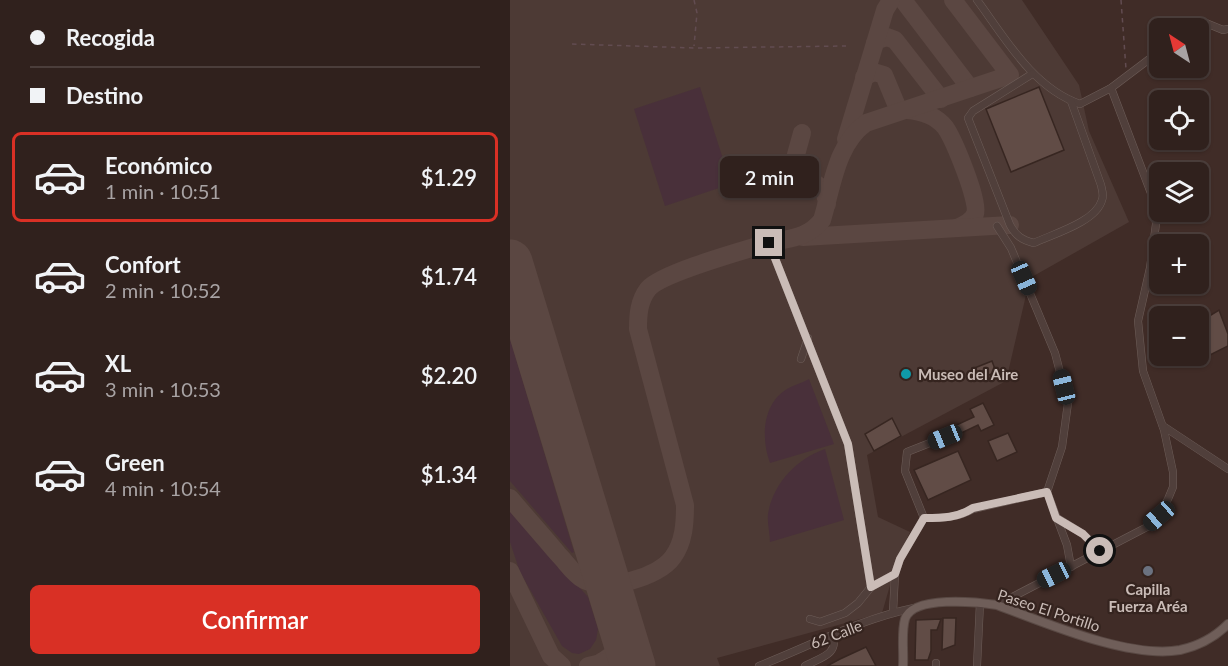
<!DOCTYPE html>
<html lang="es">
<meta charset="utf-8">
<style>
:root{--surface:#30211d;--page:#3c2e2a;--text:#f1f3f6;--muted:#a8a3a4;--line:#4b3e3b;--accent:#d93025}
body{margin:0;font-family:Lato,sans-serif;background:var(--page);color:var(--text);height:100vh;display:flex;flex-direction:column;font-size:22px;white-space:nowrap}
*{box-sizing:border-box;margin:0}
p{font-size:20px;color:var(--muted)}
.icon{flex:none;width:33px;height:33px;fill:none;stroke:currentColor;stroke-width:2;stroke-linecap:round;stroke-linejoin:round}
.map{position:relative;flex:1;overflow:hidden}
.side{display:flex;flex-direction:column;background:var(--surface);width:510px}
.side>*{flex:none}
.guide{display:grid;align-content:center;height:132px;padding:0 30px;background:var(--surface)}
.needle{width:39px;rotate:324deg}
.tools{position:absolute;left:639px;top:18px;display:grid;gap:12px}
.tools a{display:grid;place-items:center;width:60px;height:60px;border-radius:9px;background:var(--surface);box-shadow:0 2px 4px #0004,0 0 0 2px var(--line);font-size:30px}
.end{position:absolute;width:27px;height:27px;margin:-14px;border:8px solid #cabcb7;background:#111;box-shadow:0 0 0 3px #111}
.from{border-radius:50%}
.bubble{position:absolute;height:42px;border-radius:9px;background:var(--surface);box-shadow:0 2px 4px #0004,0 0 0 2px var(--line);font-size:20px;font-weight:600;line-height:42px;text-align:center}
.car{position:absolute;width:18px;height:36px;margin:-18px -9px;border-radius:8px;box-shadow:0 0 4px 2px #0007;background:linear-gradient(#222 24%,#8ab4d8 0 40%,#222 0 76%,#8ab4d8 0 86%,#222 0)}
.guide b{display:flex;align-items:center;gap:21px;height:57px;font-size:22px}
.guide b+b{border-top:2px solid var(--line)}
.guide i{width:15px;height:15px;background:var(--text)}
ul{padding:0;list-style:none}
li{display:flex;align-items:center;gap:18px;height:90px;margin:0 12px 9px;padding:0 18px;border:3px solid transparent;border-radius:9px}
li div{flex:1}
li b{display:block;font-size:22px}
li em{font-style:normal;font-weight:600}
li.active{border-color:var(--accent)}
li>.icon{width:54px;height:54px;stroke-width:1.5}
.cta{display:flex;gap:12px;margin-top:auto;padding:12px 30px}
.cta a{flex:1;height:69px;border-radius:9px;background:var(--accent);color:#fff;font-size:24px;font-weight:600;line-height:69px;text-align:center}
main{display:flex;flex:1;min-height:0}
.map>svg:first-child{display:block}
</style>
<main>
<section class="side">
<div class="guide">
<b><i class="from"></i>Recogida</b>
<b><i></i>Destino</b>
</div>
<ul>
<li class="active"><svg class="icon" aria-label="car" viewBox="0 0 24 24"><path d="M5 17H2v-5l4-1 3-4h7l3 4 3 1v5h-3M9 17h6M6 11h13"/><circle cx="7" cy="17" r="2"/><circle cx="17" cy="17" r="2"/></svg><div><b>Económico</b><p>1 min · 10:51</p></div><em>$1.29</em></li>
<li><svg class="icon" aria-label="car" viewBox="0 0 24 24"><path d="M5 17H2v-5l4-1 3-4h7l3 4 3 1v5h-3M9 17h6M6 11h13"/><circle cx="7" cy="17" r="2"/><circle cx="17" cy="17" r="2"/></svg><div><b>Confort</b><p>2 min · 10:52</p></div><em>$1.74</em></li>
<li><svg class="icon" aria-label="car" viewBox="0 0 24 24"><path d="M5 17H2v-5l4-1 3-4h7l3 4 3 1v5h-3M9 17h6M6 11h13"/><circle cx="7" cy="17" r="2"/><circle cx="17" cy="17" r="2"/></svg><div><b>XL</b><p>3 min · 10:53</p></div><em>$2.20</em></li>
<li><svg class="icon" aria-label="car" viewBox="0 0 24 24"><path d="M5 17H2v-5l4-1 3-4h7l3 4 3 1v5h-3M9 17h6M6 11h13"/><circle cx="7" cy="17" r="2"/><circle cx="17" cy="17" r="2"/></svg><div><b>Green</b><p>4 min · 10:54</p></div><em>$1.34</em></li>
</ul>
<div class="cta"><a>Confirmar</a></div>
</section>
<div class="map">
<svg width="718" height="666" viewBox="0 0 718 666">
<rect width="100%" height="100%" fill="#402c27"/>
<!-- airport -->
<path fill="#4d3a35" d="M 0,0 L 512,0 L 569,85 L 579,131 L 619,222 L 520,278 L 496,381 L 357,455 L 368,517 L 400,532 L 387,561 L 372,613 L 207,658 L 210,666 L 0,666 Z"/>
<!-- green -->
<g fill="#49303a">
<path d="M 190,87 L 221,184 L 155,206 L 124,109 Z"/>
<path d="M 0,339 L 64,552 L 62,553 L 0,481 Z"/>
<path d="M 299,379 L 324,444 L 260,463 C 251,439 252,404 277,389 C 284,385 292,383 299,379 Z"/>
<path d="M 315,449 L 334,520 L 260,542 C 260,533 257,523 258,514 C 263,484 286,459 315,449 Z"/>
<path d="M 0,509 L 78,597 L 88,629 L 86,640 L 80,649 L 69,654 L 62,653 L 52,646 L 10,572 L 0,542 Z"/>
</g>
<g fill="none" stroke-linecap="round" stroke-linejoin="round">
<!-- taxiway -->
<g stroke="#5b4742" stroke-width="18">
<path d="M 393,0 L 460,88"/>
<path d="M 365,43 L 368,40 L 377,37 L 385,40 L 431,99"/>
<path d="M 354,77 L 364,72 L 374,75 L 389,111"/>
<path d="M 397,110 C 411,111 425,115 435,127 C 443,138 470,202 465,214 C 462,222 454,225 447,228"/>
<path d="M 292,133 L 282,169 C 297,180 316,183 317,204"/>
<path d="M 336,139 L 375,10 L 381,0"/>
<path d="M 293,237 L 500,225"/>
<path d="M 0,498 C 16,517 32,535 48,554 C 56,562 64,575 74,580 C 98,591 148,578 163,557 C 174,542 175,523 175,505 L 128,329 C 128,314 129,301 138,289 C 151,273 235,250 258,243 C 279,238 297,239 312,220 C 322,188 326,144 356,123 L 500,75 L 443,0"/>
<path d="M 0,571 L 41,656 L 52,666"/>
<path d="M 91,662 C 107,654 111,644 111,626"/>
<path d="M 78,666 L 100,661 L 115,666"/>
</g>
<!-- runway -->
<path stroke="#5b4742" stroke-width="45" d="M 0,262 L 123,666"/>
</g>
<!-- building -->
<g fill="#614c46" stroke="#372621" stroke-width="1.5">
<path d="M 529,87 L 554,150 L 501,172 L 476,109 Z"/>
<path d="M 709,310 L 718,334 L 718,346 L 700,355 L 688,328 L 688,323 Z"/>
<path d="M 482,361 L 486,372 L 467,380 L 462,369 Z"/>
<path d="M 473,403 L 484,425 L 471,431 L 468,425 L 443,437 L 440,428 L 464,417 L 460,409 Z"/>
<path d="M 382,418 L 391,436 L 364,451 L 355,434 Z"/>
<path d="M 498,433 L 507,452 L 487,461 L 478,441 Z"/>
<path d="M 448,451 L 461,480 L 418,500 L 404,470 Z"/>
<path d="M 433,618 L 446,618 L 445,645 L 432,650 Z"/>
<path d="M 431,619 L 427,630 L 421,630 L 421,651 L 418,660 L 405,660 L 406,620 Z"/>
<path d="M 356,647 L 366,666 L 317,666 L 330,659 Z"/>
</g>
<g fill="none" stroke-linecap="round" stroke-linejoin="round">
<!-- minor casing -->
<g stroke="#6d5d58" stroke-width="8">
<g id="minor">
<path d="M 467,0 C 495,38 523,88 570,104 L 601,88 L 650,51"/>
<path d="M 678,28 L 691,21 L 713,30 L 718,29"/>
<path d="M 522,74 L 463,111 L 458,118 L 500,225 C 506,236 512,240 524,243 C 543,234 586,222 592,200 C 594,195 592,190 591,185 L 561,101"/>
<path d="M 487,226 L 501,248 L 545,353 L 558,403 L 552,447 L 537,492 L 557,545 L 561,567"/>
<path d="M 259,243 L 338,444 L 361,587"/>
<path d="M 291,359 L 298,338"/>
<path d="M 653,426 L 718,469"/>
<path d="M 414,518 C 433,518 447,518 463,509 L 537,492"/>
<path d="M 414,518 L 395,471 L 397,452 L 435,437"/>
<path d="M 547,518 L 573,534 L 590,551"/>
<path d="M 487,605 L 637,527 L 649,516 L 658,499 L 663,487 L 663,472 L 654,430 L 633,371 L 628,321 L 640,268 L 646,224 L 644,201 L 601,88"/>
<path d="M 383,612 L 385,574 L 390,559 L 414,518"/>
<path d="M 300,619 L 310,622 L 335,613 L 348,603 L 361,587 L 385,574"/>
<path d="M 249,666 C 300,646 350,619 404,608"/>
<path d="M 295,666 C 309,658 330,654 322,636"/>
<path d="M 426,666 L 426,663"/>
<path d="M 467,666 L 470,603"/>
</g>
</g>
<!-- major casing -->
<g stroke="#594944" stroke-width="10">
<path id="major" d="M 393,666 C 394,652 391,633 395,619 C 403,595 467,602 487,605 C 536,623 619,659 670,650 C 688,646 705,637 718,624"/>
</g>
<!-- path -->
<g stroke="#624c51" stroke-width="1.5" stroke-dasharray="4.5 4.5" stroke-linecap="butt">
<path d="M 184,0 L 187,13 L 184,46"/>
<path d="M 611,0 L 616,69"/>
<path d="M 62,44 L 184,48 L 336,46"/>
</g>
<!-- minor -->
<use href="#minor" stroke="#503f3b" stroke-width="7"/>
<!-- major -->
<use href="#major" stroke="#6f5e59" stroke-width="8"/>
</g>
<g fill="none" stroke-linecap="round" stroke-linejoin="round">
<!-- route -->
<path stroke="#cabcb7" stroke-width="8" d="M 259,243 L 338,444 L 361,587 L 385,574 L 390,559 L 414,518 C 433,518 447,518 463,508 L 537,492 L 546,518 L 573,534 L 590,551"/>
</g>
<!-- markers -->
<circle fill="#0f9aa8" stroke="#35241f" stroke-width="2" cx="396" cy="374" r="6"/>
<circle fill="#6b7280" stroke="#35241f" stroke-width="2" cx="638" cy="571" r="6"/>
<g text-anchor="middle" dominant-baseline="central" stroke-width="4.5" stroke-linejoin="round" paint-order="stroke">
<!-- poi labels -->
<g font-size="15" font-weight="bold" fill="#cabcb7" stroke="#35241f" text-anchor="start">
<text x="408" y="374">Museo del Aire</text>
<text x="638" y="589" text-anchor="middle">Capilla<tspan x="638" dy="17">Fuerza Aréa</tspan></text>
</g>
<!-- street labels -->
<g font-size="15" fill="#cabcb7" stroke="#35241f">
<text transform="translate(539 610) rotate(18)">Paseo El Portillo</text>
<text transform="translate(326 634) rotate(-21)">62 Calle</text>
</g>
</g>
</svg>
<div class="tools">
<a><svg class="needle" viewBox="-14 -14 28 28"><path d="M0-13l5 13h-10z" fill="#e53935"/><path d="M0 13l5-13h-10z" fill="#a8a3a4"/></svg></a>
<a><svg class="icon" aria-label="locate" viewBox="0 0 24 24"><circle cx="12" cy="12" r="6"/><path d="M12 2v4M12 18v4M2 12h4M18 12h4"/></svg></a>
<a><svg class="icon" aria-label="layers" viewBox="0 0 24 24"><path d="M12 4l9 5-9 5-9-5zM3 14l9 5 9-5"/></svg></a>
<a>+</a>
<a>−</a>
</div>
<i class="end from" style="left:590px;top:551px"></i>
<i class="end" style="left:259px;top:243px"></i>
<div class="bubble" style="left:210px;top:156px;width:99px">2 min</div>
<i class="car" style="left:514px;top:278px;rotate:156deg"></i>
<i class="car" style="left:554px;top:387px;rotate:346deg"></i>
<i class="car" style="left:435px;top:437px;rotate:248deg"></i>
<i class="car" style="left:649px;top:516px;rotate:229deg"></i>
<i class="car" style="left:544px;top:575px;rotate:244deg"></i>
</div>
</main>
